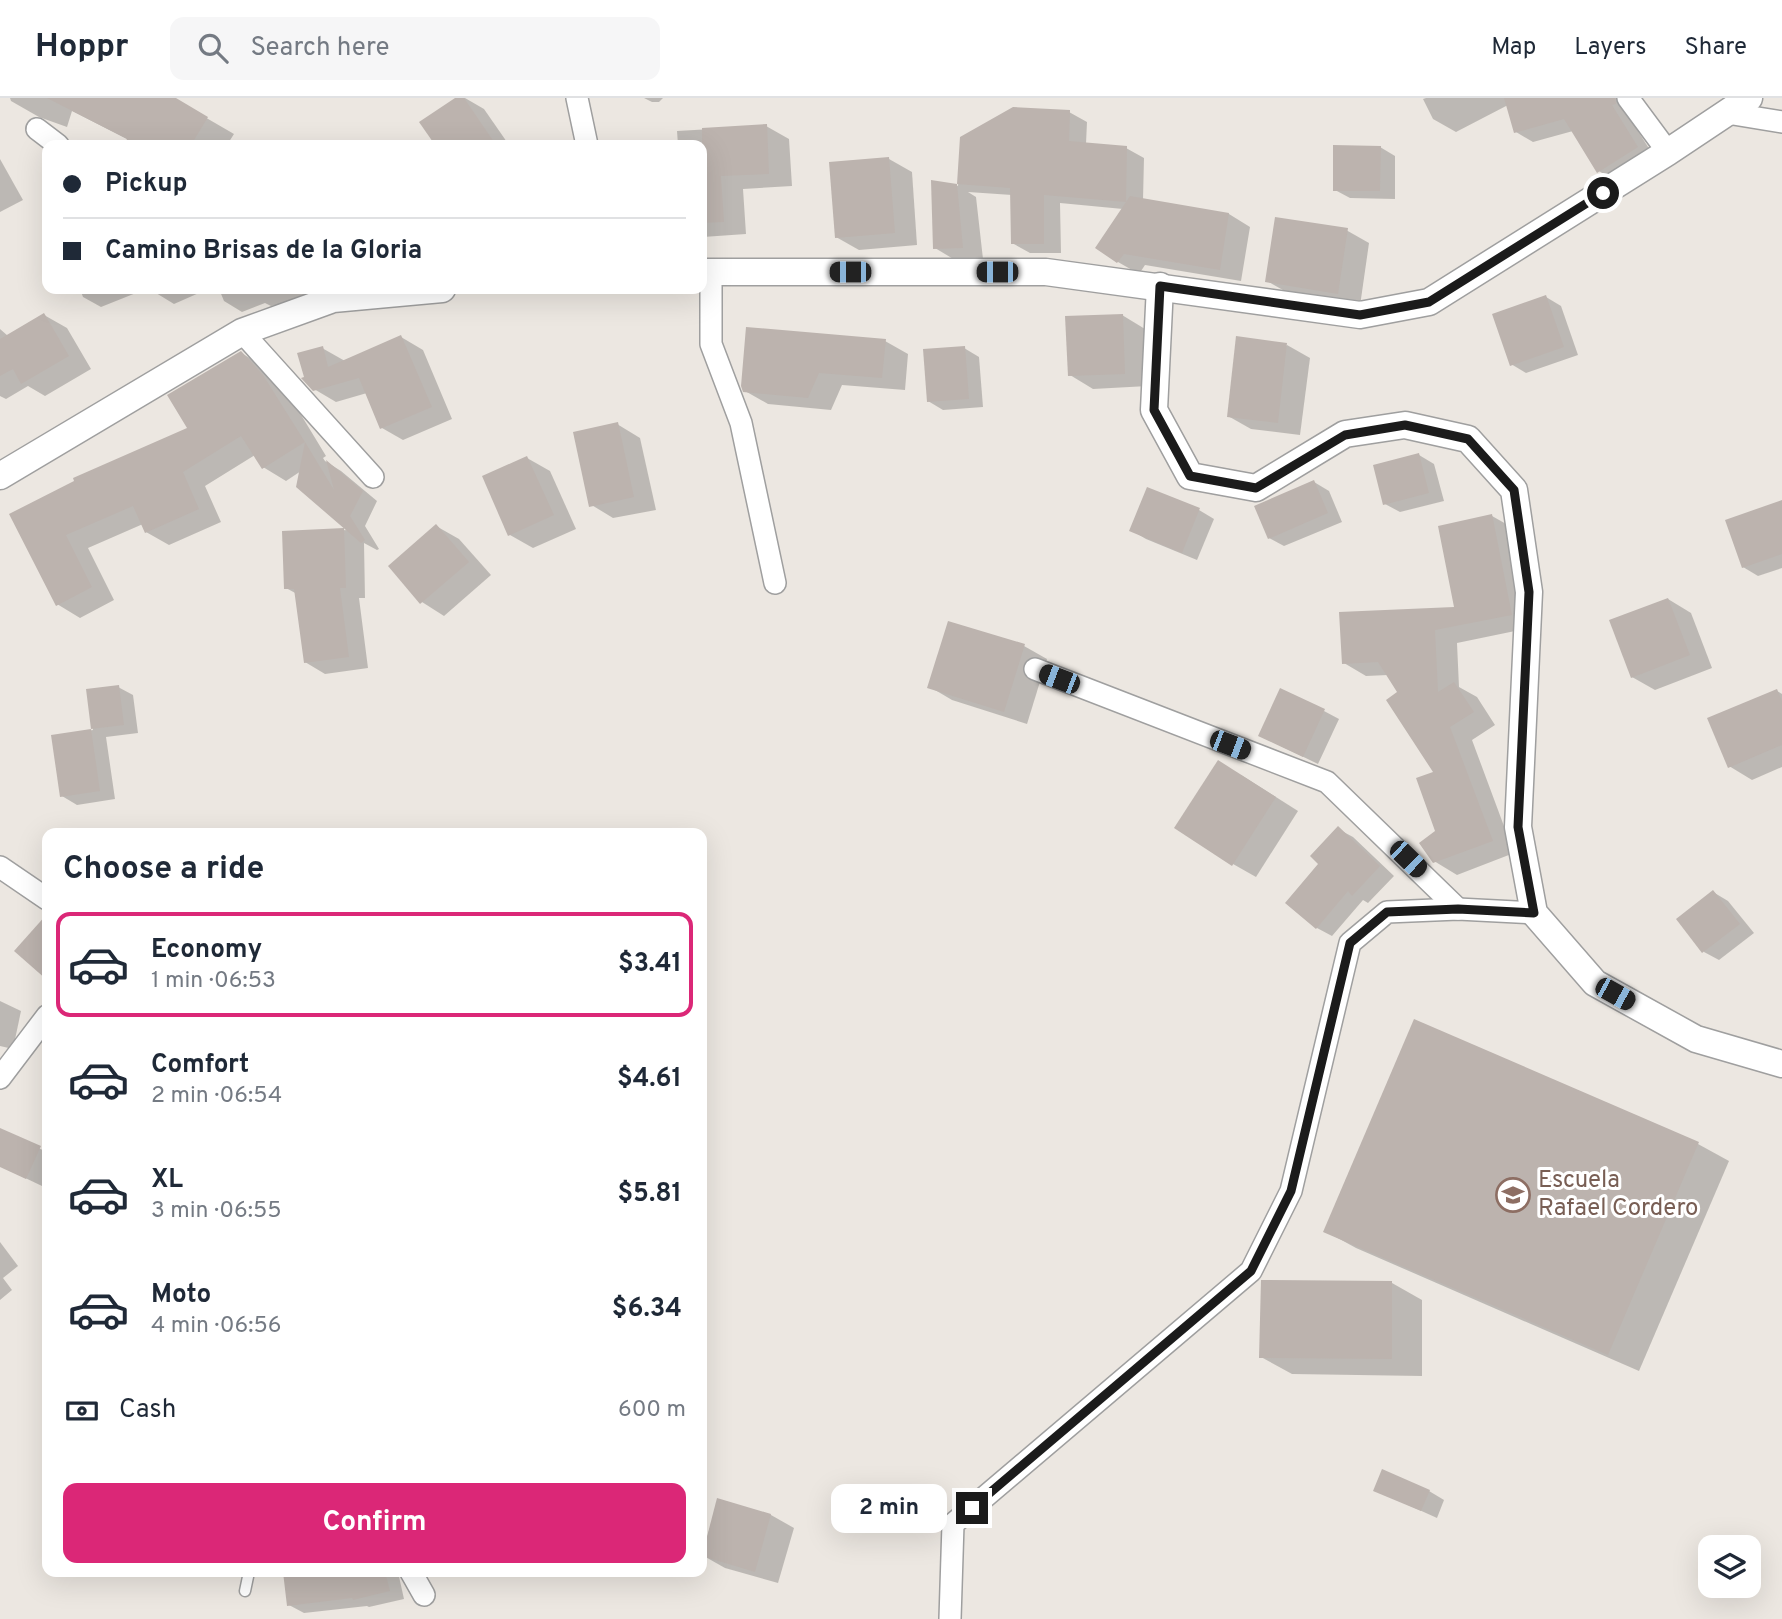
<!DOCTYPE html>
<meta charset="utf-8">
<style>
:root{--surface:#fff;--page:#f6f6f7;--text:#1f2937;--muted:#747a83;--line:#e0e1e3;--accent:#db2777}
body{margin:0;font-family:Overpass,sans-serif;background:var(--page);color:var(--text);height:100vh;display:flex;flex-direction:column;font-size:26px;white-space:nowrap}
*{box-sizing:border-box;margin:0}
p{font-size:23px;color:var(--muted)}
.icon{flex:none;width:38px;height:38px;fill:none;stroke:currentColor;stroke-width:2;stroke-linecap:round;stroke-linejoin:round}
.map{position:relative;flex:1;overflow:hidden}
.details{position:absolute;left:42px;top:730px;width:665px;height:749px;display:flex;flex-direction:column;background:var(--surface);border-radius:14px;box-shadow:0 7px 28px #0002}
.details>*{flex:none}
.hud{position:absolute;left:42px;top:42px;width:665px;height:154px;border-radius:14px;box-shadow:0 7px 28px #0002;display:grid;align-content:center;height:154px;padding:0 21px;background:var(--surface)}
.controls{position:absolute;left:1698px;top:1437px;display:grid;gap:14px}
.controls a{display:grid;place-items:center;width:63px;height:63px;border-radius:14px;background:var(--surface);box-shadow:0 7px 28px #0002;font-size:35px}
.end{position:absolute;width:32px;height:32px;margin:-16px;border:9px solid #1b1b1b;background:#fff;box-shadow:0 0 0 4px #fff}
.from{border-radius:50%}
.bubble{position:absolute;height:49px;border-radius:14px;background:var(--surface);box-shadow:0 7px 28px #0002;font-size:23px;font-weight:700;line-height:49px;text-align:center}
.car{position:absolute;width:21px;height:42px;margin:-21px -10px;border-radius:9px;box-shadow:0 0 5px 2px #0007;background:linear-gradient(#222 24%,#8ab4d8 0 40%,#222 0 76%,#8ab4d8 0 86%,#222 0)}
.hud b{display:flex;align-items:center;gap:24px;height:66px;font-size:26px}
.hud b+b{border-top:2px solid var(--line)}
.hud i{width:18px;height:18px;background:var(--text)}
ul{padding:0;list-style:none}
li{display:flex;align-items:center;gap:21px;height:105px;margin:0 14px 10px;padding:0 7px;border:4px solid transparent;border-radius:14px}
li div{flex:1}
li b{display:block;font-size:26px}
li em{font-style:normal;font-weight:700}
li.current{border-color:var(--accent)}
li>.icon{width:63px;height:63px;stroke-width:1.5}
h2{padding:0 21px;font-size:32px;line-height:84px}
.pay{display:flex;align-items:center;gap:18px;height:77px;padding:0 21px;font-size:26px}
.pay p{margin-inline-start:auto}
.action{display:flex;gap:14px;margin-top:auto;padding:14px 21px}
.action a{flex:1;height:80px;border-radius:14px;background:var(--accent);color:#fff;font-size:28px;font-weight:700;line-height:80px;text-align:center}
header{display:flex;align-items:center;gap:42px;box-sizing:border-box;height:98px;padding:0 35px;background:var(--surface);border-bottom:2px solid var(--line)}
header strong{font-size:33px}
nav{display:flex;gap:38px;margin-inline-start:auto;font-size:24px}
.search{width:490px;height:63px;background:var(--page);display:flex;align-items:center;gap:18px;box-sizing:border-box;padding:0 24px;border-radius:14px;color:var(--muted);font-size:26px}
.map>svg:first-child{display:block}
</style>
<header>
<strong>Hoppr</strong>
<div class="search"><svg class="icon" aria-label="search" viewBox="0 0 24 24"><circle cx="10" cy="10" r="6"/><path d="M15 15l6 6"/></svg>Search here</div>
<nav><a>Map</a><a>Layers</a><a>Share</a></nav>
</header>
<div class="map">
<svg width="1782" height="1521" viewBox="0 0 1782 1521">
<rect width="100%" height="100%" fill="#ece7e1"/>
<!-- shadow -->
<g fill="#0003">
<path d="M 10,0 L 172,0 L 234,36 L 227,47 L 126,47 L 129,42 L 72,13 L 67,29 L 39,19 L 11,3 Z"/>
<path d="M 458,0 L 465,0 L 484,11 L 509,47 L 437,47 L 422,25 Z"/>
<path d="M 644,0 L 663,0 L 659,4 L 652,4 Z"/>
<path d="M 1426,0 L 1617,0 L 1655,60 L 1616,84 L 1599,73 L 1573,33 L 1533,44 L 1516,34 L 1508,7 L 1456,34 L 1433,21 L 1423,1 Z"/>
<path d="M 1069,14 L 1087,24 L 1086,46 L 1126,50 L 1144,60 L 1143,102 L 1229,116 L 1250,129 L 1241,183 L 1145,167 L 1139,176 L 1118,164 L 1097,149 L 1123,111 L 1060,105 L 1061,155 L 1030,155 L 1012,145 L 1012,97 L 968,94 L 976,99 L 983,161 L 955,162 L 935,150 L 933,84 L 958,88 L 961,40 Z"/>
<path d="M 766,28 L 789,41 L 792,88 L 743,91 L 746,136 L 703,139 L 702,154 L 702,47 L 678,47 L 677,33 Z"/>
<path d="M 1380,49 L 1395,58 L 1395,101 L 1350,100 L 1335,92 Z"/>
<path d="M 0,61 L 23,102 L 0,114 Z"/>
<path d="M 889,61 L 912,74 L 917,147 L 859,152 L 836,139 Z"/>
<path d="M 1346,132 L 1369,145 L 1360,208 L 1290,196 L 1267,183 Z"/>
<path d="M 80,191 L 146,191 L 101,209 L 83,199 Z"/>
<path d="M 154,191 L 208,191 L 174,206 L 156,195 Z"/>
<path d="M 219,191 L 318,191 L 326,197 L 271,208 L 265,205 L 242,214 L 224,203 Z"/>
<path d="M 1546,199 L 1561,208 L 1578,257 L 1526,275 L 1511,266 Z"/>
<path d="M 44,217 L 67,230 L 91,271 L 45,298 L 28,288 L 6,301 L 0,298 L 0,231 L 8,238 Z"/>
<path d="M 1122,217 L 1145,231 L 1148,288 L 1093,291 L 1070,277 Z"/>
<path d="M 401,239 L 423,252 L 452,321 L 403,342 L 382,330 L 367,295 L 336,304 L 314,291 L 322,250 L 345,263 Z"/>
<path d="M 885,243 L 908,256 L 905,292 L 842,287 L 831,312 L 768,306 L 745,293 Z"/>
<path d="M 1287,247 L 1310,260 L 1300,337 L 1251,331 L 1228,318 Z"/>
<path d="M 964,250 L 979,259 L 983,309 L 943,312 L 928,303 Z"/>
<path d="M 241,255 L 264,268 L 286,292 L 326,358 L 323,360 L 325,363 L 341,373 L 377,403 L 365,428 L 379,451 L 377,452 L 364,445 L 365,500 L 359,500 L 368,570 L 325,576 L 305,564 L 297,496 L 286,490 L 284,434 L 349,432 L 301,373 L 286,383 L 263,369 L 255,357 L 205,388 L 221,424 L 169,447 L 146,434 L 143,426 L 88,450 L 114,502 L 80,520 L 57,506 L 12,416 L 189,331 Z"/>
<path d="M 617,326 L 640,340 L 656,412 L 613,420 L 590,406 Z"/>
<path d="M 1419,357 L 1434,366 L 1444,403 L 1400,414 L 1385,406 Z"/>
<path d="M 527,360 L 550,373 L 576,431 L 533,450 L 510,437 Z"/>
<path d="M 1314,384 L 1329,393 L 1342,424 L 1284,448 L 1269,440 Z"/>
<path d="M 1782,407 L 1782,470 L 1758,478 L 1743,469 Z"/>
<path d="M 1199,412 L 1214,421 L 1197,462 L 1146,441 L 1131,432 Z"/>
<path d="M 1492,418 L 1515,431 L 1534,529 L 1457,545 L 1459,589 L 1477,599 L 1495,627 L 1472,642 L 1514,755 L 1457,777 L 1434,763 L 1437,733 L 1436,674 L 1400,595 L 1388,577 L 1366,578 L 1344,565 L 1456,510 Z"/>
<path d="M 436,428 L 459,441 L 491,477 L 444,518 L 422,504 Z"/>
<path d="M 1668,501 L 1691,515 L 1712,570 L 1655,592 L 1632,579 Z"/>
<path d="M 1024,548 L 1047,561 L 1027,626 L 952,602 L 930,589 Z"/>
<path d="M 118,589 L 133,597 L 138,635 L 106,639 L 115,701 L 77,707 L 62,698 L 53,639 L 93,632 L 88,592 Z"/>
<path d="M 1777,593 L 1782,596 L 1782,669 L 1752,682 L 1729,668 Z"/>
<path d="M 1324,613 L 1339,621 L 1318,666 L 1260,638 Z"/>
<path d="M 1241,677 L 1298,713 L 1256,779 L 1233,766 Z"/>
<path d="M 1338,731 L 1353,739 L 1394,778 L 1368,805 L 1363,802 L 1332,838 L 1317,830 L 1321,765 Z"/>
<path d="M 1713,794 L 1728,803 L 1754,835 L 1719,862 L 1704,854 Z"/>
<path d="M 0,903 L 21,913 L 13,951 L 0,948 Z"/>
<path d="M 1415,923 L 1698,1046 L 1729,1063 L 1639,1273 L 1356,1150 L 1325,1133 Z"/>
<path d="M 0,1032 L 47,1054 L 47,1075 L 42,1088 L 0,1068 Z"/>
<path d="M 0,1144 L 18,1168 L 3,1180 L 12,1192 L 0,1202 Z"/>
<path d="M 1392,1185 L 1422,1202 L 1422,1278 L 1292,1276 L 1261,1259 Z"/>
<path d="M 1375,1392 L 1429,1393 L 1444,1402 L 1437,1420 Z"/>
<path d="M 718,1402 L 771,1417 L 794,1430 L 778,1485 L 725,1470 L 702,1457 Z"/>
<path d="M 285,1474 L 398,1474 L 404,1501 L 369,1509 L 367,1508 L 304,1515 L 289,1507 Z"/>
</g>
<!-- building -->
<g fill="#bcb3ae">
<path d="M 47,0 L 176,0 L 208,19 L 191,47 L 124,47 L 127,41 Z"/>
<path d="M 455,0 L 464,0 L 496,47 L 435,47 L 419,24 Z"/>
<path d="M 1504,0 L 1615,0 L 1616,6 L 1612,7 L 1638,49 L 1597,75 L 1564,21 L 1514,35 Z"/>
<path d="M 1013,9 L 1070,12 L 1069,43 L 1127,48 L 1126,104 L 1044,97 L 1044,146 L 1011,146 L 1010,90 L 957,86 L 960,39 Z"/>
<path d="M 767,26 L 769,76 L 721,78 L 724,124 L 702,125 L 702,30 Z"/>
<path d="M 1333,47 L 1381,48 L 1380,93 L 1333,93 Z"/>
<path d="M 889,59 L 895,135 L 835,140 L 829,64 Z"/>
<path d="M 931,82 L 957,86 L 963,150 L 933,151 Z"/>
<path d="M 1130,98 L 1229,115 L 1220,172 L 1124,156 L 1117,165 L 1095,150 Z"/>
<path d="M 1275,119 L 1348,130 L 1338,196 L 1265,184 Z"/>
<path d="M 1546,197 L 1564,249 L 1510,268 L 1492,216 Z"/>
<path d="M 44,215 L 69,258 L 21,286 L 13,271 L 0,278 L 0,241 Z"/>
<path d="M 1123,216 L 1125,276 L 1068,278 L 1065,218 Z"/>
<path d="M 746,229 L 886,241 L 882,280 L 819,275 L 808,300 L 743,294 L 741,288 Z"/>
<path d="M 401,237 L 432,309 L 380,331 L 359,280 L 313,293 L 301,280 L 304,279 L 297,255 L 323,248 L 328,269 Z"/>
<path d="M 1236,238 L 1287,245 L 1278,325 L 1227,319 Z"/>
<path d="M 965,248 L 969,301 L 927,304 L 923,251 Z"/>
<path d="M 241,253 L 263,277 L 305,344 L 262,371 L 241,338 L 183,374 L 199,411 L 145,435 L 133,408 L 66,437 L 92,489 L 56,508 L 9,416 L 74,383 L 73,380 L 187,330 L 167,297 Z"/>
<path d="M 618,324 L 634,399 L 589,409 L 573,334 Z"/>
<path d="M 305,344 L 334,392 L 326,362 L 363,393 L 350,418 L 365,442 L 361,445 L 296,389 Z"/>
<path d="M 1419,355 L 1429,395 L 1383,407 L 1373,367 Z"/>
<path d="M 527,358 L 554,417 L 508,438 L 482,378 Z"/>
<path d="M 1314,382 L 1328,415 L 1268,441 L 1254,408 Z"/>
<path d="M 1147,389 L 1200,410 L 1182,455 L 1129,433 Z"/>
<path d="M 1782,402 L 1782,456 L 1742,470 L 1725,422 Z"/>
<path d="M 1492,416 L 1512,517 L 1435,532 L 1438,594 L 1454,584 L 1474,614 L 1450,629 L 1493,743 L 1433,765 L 1419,745 L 1435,733 L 1416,680 L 1433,674 L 1386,602 L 1397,594 L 1378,564 L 1342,566 L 1339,514 L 1454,509 L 1438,428 Z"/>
<path d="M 436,426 L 469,464 L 420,506 L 388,468 Z"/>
<path d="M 344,430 L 346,490 L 340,490 L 349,559 L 304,565 L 294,491 L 284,491 L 282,433 Z"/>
<path d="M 1668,500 L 1690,557 L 1631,580 L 1609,522 Z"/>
<path d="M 948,523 L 1025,546 L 1004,614 L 927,590 Z"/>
<path d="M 119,587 L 124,627 L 91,631 L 86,591 Z"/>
<path d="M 1280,590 L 1325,611 L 1303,659 L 1258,638 Z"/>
<path d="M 1777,591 L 1782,603 L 1782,647 L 1728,670 L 1707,620 Z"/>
<path d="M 91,631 L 100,693 L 60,699 L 51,637 Z"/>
<path d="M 1218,662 L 1276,699 L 1232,768 L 1174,730 Z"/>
<path d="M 1338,728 L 1380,768 L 1352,798 L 1348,793 L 1316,831 L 1285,805 L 1318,766 L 1310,758 Z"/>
<path d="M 1713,792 L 1740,826 L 1702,855 L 1676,821 Z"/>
<path d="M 47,816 L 47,882 L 14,853 Z"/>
<path d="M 1414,921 L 1699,1044 L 1608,1257 L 1323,1134 Z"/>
<path d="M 0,1030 L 41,1048 L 26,1081 L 0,1069 Z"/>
<path d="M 1261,1182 L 1392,1183 L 1392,1261 L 1259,1260 Z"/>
<path d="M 1382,1371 L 1430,1392 L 1421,1413 L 1373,1393 Z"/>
<path d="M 717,1400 L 771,1416 L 755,1474 L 702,1458 Z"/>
<path d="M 283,1474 L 385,1474 L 390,1493 L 353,1502 L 352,1500 L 287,1508 Z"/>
</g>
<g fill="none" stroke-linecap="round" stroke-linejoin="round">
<!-- service casing -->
<g stroke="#9f9f9f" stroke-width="13">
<path id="service" d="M 245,1493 L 249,1474"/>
</g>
<!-- minor casing -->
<g stroke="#9f9f9f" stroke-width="24">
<g id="minor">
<path d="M 577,0 L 587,47"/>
<path d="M 1628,0 L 1668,54"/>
<path d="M 1727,15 L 1782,24"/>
<path d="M 37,31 L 58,47"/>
<path d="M 711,174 L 711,246 L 741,325 L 775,485"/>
<path d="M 242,234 L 373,379"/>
<path d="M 1035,571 L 1327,684 L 1458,811"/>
<path d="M 0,769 L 47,801"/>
<path d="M 0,980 L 47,918"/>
<path d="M 411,1474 L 424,1497"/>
<path d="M 950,1521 L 953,1426 L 1251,1173 L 1291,1093 L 1350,845 L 1387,814 L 1458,811 L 1534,815"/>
</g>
</g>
<!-- tertiary casing -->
<g stroke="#9f9f9f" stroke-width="29">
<g id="tertiary">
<path d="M 702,174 L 1046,174 L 1360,217 L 1429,204 L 1668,54 L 1749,0"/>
<path d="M 1160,188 L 1154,312 L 1190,378 L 1256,390 L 1345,336 L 1405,327 L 1468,341 L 1514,392 L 1529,494 L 1518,729 L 1534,815 L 1595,885 L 1696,941 L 1782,966"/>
<path d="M 0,378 L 242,234 L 333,201 L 442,191"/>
</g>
</g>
<!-- service -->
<use href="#service" stroke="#fff" stroke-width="10"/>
<!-- minor -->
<use href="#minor" stroke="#fff" stroke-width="21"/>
<!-- tertiary -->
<use href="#tertiary" stroke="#fff" stroke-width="26"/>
</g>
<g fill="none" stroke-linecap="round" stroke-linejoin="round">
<!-- route -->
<path stroke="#1b1b1b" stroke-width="9" d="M 972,1410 L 1251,1173 L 1291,1093 L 1350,845 L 1387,814 L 1458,811 L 1534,815 L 1518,729 L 1529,494 L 1514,392 L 1468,341 L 1405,327 L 1345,337 L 1256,390 L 1190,378 L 1154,312 L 1160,188 L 1360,217 L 1429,204 L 1603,95"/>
</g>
<!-- icons -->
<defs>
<g id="school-ring" transform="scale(1.75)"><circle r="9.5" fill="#fff" stroke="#8d6e63" stroke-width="1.5"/><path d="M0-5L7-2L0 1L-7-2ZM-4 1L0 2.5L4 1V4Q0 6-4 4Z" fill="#8d6e63"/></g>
</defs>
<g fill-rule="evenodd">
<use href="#school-ring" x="1513" y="1097"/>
</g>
<g text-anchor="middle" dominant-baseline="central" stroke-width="6" stroke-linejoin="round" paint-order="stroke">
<!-- education labels -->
<g font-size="24" fill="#785e54" stroke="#fff" text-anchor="start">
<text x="1538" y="1083">Escuela<tspan x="1538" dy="28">Rafael Cordero</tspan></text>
</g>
</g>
</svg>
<div class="controls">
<a><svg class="icon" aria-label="layers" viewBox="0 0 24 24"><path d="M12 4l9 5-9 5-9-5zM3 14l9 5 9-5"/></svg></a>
</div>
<i class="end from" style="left:1603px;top:95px"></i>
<i class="end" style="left:972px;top:1410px"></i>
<div class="bubble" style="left:831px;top:1386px;width:116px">2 min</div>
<i class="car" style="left:850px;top:174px;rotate:270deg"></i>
<i class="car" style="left:997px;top:174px;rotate:270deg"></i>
<i class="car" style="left:1059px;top:581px;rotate:291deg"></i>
<i class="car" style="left:1230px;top:647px;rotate:111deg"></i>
<i class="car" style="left:1408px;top:761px;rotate:134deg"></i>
<i class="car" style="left:1615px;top:896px;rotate:119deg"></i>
<div class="hud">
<b><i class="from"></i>Pickup</b>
<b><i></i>Camino Brisas de la Gloria</b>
</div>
<section class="details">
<h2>Choose a ride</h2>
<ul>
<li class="current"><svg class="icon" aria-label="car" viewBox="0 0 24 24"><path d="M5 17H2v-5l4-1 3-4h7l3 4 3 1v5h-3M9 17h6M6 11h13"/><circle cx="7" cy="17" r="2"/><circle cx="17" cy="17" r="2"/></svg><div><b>Economy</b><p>1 min · 06:53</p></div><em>$3.41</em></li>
<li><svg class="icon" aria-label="car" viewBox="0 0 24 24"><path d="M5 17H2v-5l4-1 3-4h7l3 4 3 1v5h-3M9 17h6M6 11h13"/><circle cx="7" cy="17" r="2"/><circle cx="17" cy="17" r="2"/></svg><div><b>Comfort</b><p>2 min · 06:54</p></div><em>$4.61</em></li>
<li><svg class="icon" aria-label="car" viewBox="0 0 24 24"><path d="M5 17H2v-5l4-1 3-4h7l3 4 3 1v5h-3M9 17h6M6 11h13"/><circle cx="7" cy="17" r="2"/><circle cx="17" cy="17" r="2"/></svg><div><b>XL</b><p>3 min · 06:55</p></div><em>$5.81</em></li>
<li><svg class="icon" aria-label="car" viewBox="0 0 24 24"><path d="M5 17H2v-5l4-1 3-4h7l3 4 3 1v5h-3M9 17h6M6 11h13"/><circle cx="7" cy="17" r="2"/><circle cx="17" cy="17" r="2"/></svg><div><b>Moto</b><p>4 min · 06:56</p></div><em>$6.34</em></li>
</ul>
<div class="pay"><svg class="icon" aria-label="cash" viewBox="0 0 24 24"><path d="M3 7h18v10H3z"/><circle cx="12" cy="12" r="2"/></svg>Cash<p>600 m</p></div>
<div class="action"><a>Confirm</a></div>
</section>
</div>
